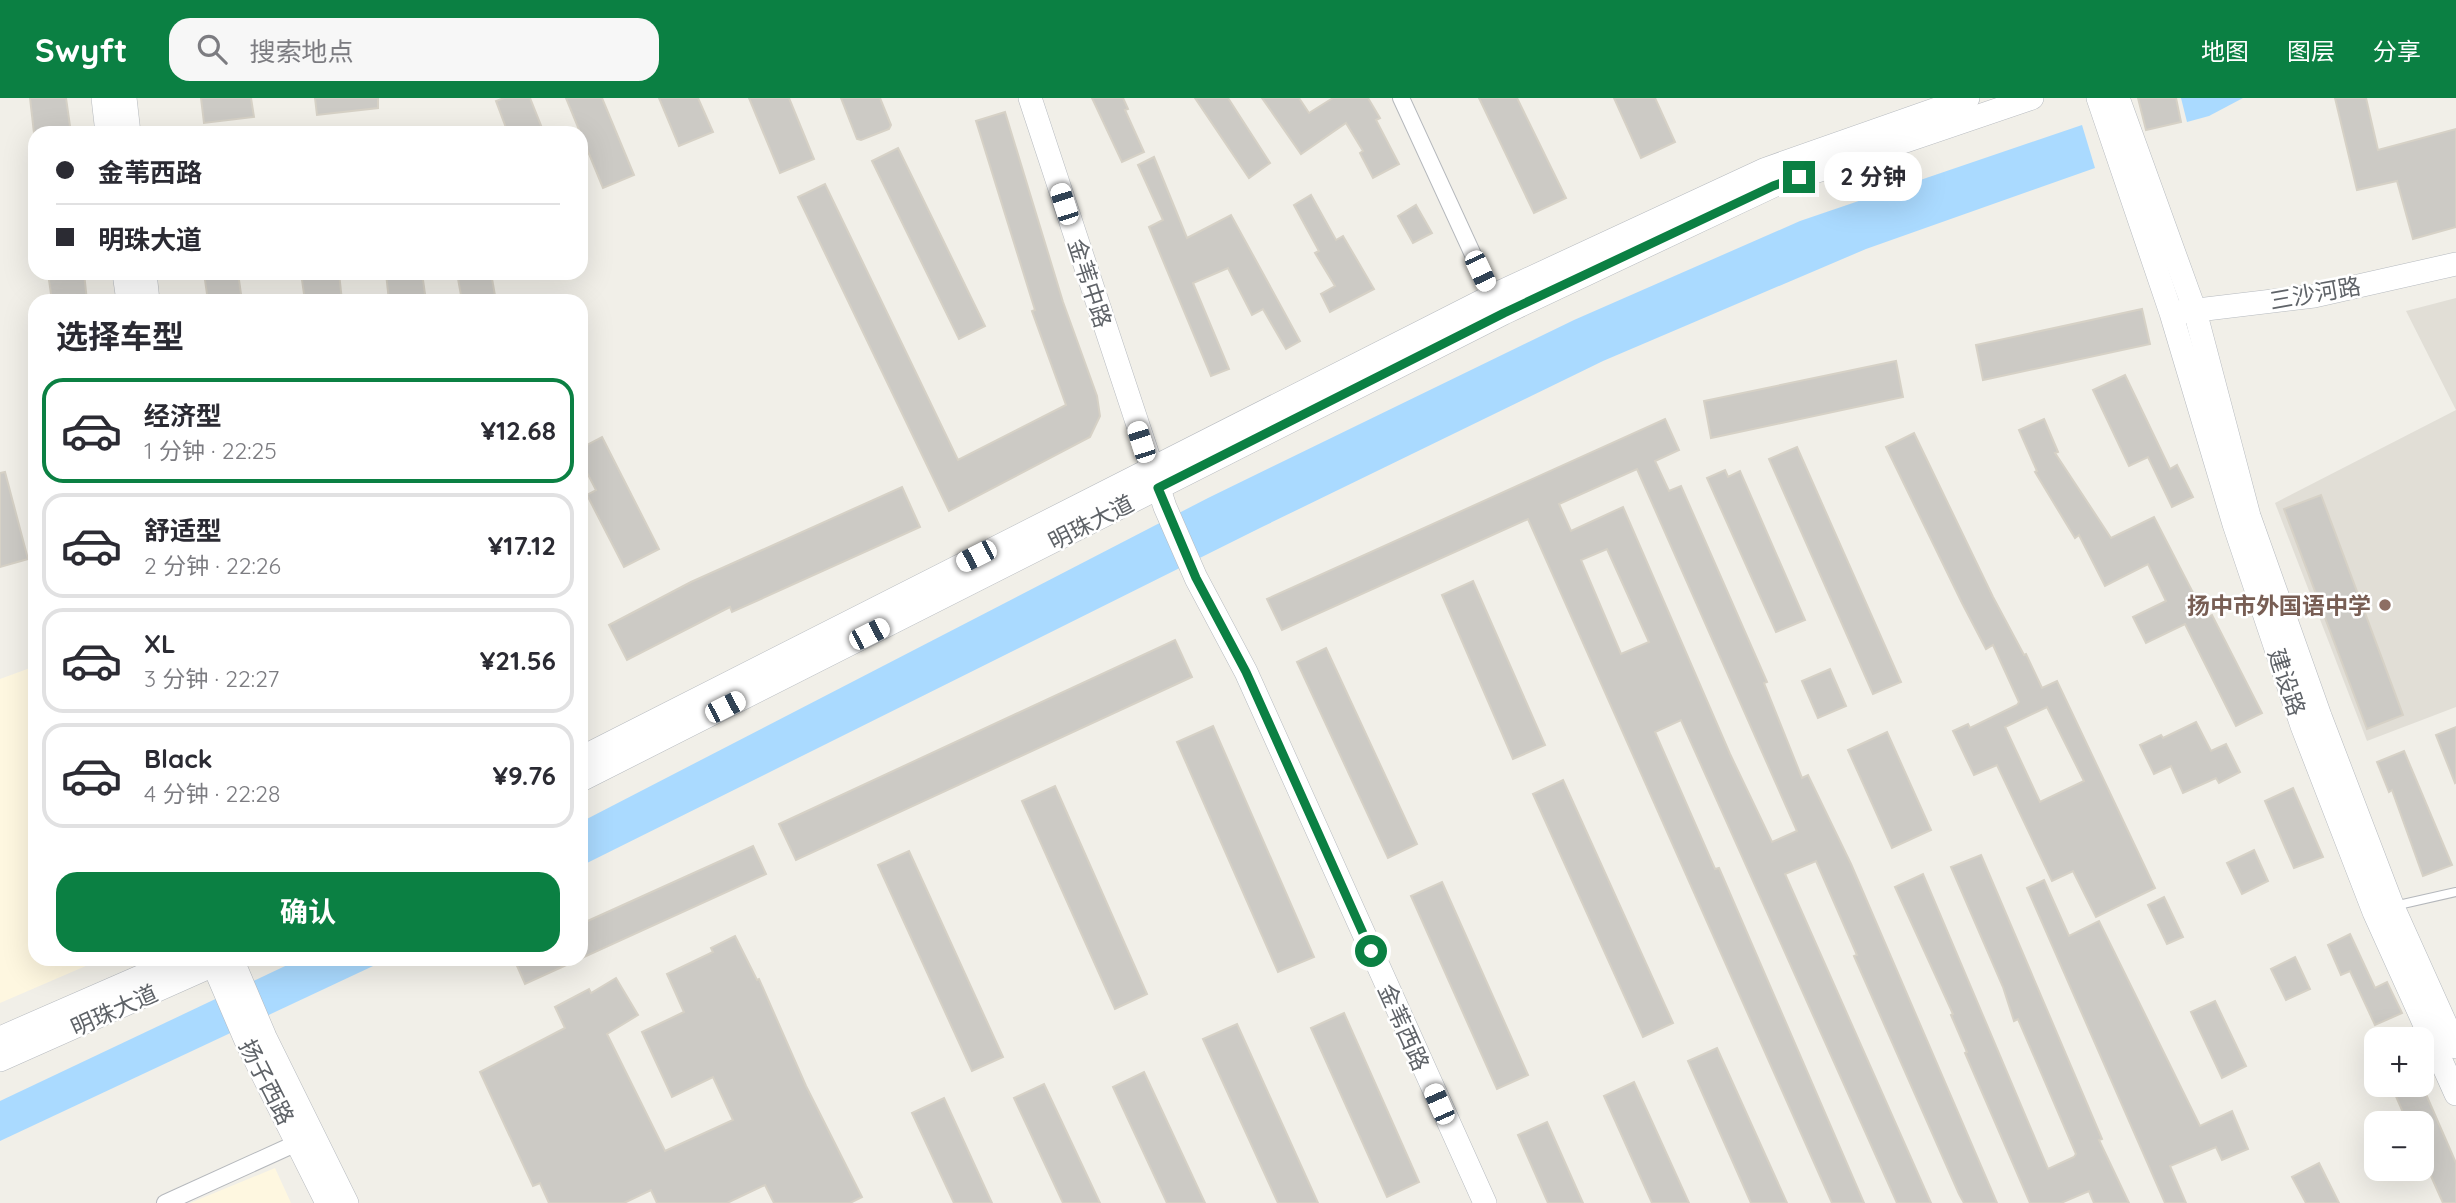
<!DOCTYPE html>
<html lang="zh">
<meta charset="utf-8">
<style>
:root{--surface:#fff;--page:#f7f7f7;--text:#2b2b33;--muted:#7c7c81;--line:#e1e1e2;--accent:#0b8043}
body{margin:0;font-family:Quicksand,"Noto Sans SC",sans-serif;background:var(--page);color:var(--text);height:100vh;display:flex;flex-direction:column;font-size:26px;white-space:nowrap}
*{box-sizing:border-box;margin:0}
p{font-size:23px;color:var(--muted)}
.icon{flex:none;width:38px;height:38px;fill:none;stroke:currentColor;stroke-width:2;stroke-linecap:round;stroke-linejoin:round}
.map{position:relative;flex:1;overflow:hidden}
.drawer{position:absolute;left:28px;top:196px;width:560px;height:672px;display:flex;flex-direction:column;background:var(--surface);border-radius:21px;box-shadow:0 7px 28px #0002}
.drawer>*{flex:none}
.guide{position:absolute;left:28px;top:28px;width:560px;height:154px;border-radius:21px;box-shadow:0 7px 28px #0002;display:grid;align-content:center;height:154px;padding:0 28px;background:var(--surface)}
.buttons{position:absolute;left:2364px;top:929px;display:grid;gap:14px}
.buttons a{display:grid;place-items:center;width:70px;height:70px;border-radius:14px;background:var(--surface);box-shadow:0 7px 28px #0002;font-size:35px}
.end{position:absolute;width:32px;height:32px;margin:-16px;border:9px solid #0b8043;background:#fff;box-shadow:0 0 0 4px #fff}
.from{border-radius:50%}
.bubble{position:absolute;height:49px;border-radius:21px;background:var(--surface);box-shadow:0 7px 28px #0002;font-size:23px;font-weight:700;line-height:49px;text-align:center}
.car{position:absolute;width:21px;height:42px;margin:-21px -10px;border-radius:9px;box-shadow:0 0 5px 2px #0007;background:linear-gradient(#fff 24%,#345 0 40%,#fff 0 76%,#345 0 86%,#fff 0)}
.guide b{display:flex;align-items:center;gap:24px;height:66px;font-size:26px}
.guide b+b{border-top:2px solid var(--line)}
.guide i{width:18px;height:18px;background:var(--text)}
ul{padding:0;list-style:none}
li{display:flex;align-items:center;gap:21px;height:105px;margin:0 14px 10px;padding:0 14px;border:4px solid var(--line);border-radius:21px}
li div{flex:1}
li b{display:block;font-size:26px}
li em{font-style:normal;font-weight:700}
li.on{border-color:var(--accent)}
li>.icon{width:63px;height:63px;stroke-width:1.5}
h2{padding:0 28px;font-size:32px;line-height:84px}
.cta{display:flex;gap:14px;margin-top:auto;padding:14px 28px}
.cta a{flex:1;height:80px;border-radius:21px;background:var(--accent);color:#fff;font-size:28px;font-weight:700;line-height:80px;text-align:center}
header{display:flex;align-items:center;gap:42px;box-sizing:border-box;height:98px;padding:0 35px;background:var(--accent);color:#fff}
header strong{font-size:33px}
nav{display:flex;gap:38px;margin-inline-start:auto;font-size:24px}
.search{width:490px;height:63px;background:var(--page);display:flex;align-items:center;gap:18px;box-sizing:border-box;padding:0 24px;border-radius:21px;color:var(--muted);font-size:26px}
.map>svg:first-child{display:block}
</style>
<header>
<strong>Swyft</strong>
<div class="search"><svg class="icon" aria-label="search" viewBox="0 0 24 24"><circle cx="10" cy="10" r="6"/><path d="M15 15l6 6"/></svg>搜索地点</div>
<nav><a>地图</a><a>图层</a><a>分享</a></nav>
</header>
<div class="map">
<svg width="2456" height="1105" viewBox="0 0 2456 1105">
<rect width="100%" height="100%" fill="#f1efe8"/>
<!-- commercial -->
<g fill="#fef7e0">
<path d="M 30,570 L 35,573 L 35,861 L 102,861 L 0,905 L 0,581 Z"/>
<path d="M 275,1070 L 291,1105 L 190,1105 Z"/>
</g>
<!-- education -->
<path fill="#e1ded6" d="M 2456,200 L 2456,609 L 2367,643 L 2275,405 L 2456,312 L 2406,213 Z"/>
<!-- water -->
<g fill="#aadaff">
<path d="M 2181,0 L 2243,0 L 2209,18 L 2187,24 Z"/>
<path d="M 2082,27 L 2095,70 L 1866,151 L 1603,263 L 1262,429 L 581,768 L 581,724 L 1208,400 L 1574,222 L 1800,123 Z"/>
<path d="M 300,861 L 388,861 L 0,1043 L 0,1003 Z"/>
</g>
<!-- building -->
<g fill="#cccac5" stroke="#d6d1c6" stroke-width="2" fill-rule="evenodd">
<path d="M 30,0 L 66,0 L 71,35 L 34,35 Z"/>
<path d="M 201,0 L 251,0 L 254,19 L 204,25 Z"/>
<path d="M 315,0 L 378,0 L 378,10 L 317,17 Z"/>
<path d="M 504,0 L 530,0 L 544,35 L 508,35 L 496,3 Z"/>
<path d="M 566,0 L 602,0 L 634,77 L 603,90 Z"/>
<path d="M 659,0 L 698,0 L 713,34 L 679,48 Z"/>
<path d="M 749,0 L 789,0 L 814,61 L 780,75 Z"/>
<path d="M 841,0 L 880,0 L 891,27 L 889,31 L 861,42 L 857,41 Z"/>
<path d="M 1092,0 L 1123,0 L 1128,11 L 1125,12 L 1144,54 L 1122,64 Z"/>
<path d="M 1195,0 L 1228,0 L 1270,65 L 1249,80 Z"/>
<path d="M 1262,0 L 1299,0 L 1309,15 L 1333,0 L 1368,0 L 1380,20 L 1376,22 L 1399,66 L 1373,80 L 1360,55 L 1363,53 L 1346,25 L 1301,56 Z"/>
<path d="M 1479,0 L 1517,0 L 1566,100 L 1534,115 Z"/>
<path d="M 1614,0 L 1655,0 L 1675,44 L 1641,60 Z"/>
<path d="M 2138,0 L 2176,0 L 2181,24 L 2146,32 Z"/>
<path d="M 2335,0 L 2366,0 L 2378,52 L 2456,31 L 2456,129 L 2413,141 L 2397,83 L 2357,92 Z"/>
<path d="M 1005,14 L 1063,204 L 1097,298 L 1100,318 L 1090,339 L 949,413 L 798,99 L 825,86 L 958,362 L 1066,307 L 1032,213 L 1035,212 L 976,23 Z"/>
<path d="M 898,50 L 985,228 L 959,241 L 872,63 Z"/>
<path d="M 1154,59 L 1187,140 L 1231,117 L 1300,243 L 1286,251 L 1263,211 L 1252,217 L 1228,170 L 1193,185 L 1229,271 L 1211,278 L 1149,129 L 1163,122 L 1138,67 Z"/>
<path d="M 1311,97 L 1336,142 L 1343,138 L 1374,191 L 1330,214 L 1321,196 L 1335,188 L 1315,155 L 1319,153 L 1294,107 Z"/>
<path d="M 1416,107 L 1432,135 L 1413,145 L 1398,118 Z"/>
<path d="M 48,175 L 84,175 L 87,203 L 52,203 Z"/>
<path d="M 204,175 L 238,175 L 242,203 L 208,203 Z"/>
<path d="M 301,175 L 339,175 L 342,203 L 305,203 Z"/>
<path d="M 386,175 L 422,175 L 426,203 L 389,203 Z"/>
<path d="M 457,175 L 491,175 L 496,203 L 462,203 Z"/>
<path d="M 2142,211 L 2150,246 L 1983,282 L 1976,247 Z"/>
<path d="M 1896,263 L 1903,299 L 1711,340 L 1704,303 Z"/>
<path d="M 2125,277 L 2170,371 L 2177,367 L 2193,399 L 2172,409 L 2148,359 L 2129,368 L 2093,292 Z"/>
<path d="M 1665,321 L 1679,352 L 1655,363 L 1669,393 L 1681,388 L 1767,584 L 1764,585 L 1802,680 L 1808,677 L 1851,766 L 1997,1105 L 1964,1105 L 1959,1096 L 1854,858 L 1857,857 L 1816,763 L 1785,776 L 1931,1105 L 1897,1105 L 1681,622 L 1655,634 L 1715,771 L 1719,770 L 1864,1105 L 1832,1105 L 1528,421 L 1282,532 L 1267,501 ZM 1637,371 L 1797,733 L 1772,744 L 1730,656 L 1623,409 L 1571,433 L 1559,406 ZM 1607,451 L 1649,544 L 1621,556 L 1581,462 Z"/>
<path d="M 2044,321 L 2058,354 L 2055,355 L 2111,440 L 2154,419 L 2206,520 L 2212,517 L 2262,615 L 2236,628 L 2185,526 L 2146,545 L 2133,519 L 2166,503 L 2148,466 L 2105,488 L 2079,437 L 2075,440 L 2035,374 L 2037,373 L 2019,332 Z"/>
<path d="M 1914,335 L 1993,499 L 2024,557 L 2026,556 L 2042,590 L 2057,583 L 2155,790 L 2096,819 L 2073,773 L 2052,783 L 1997,667 L 1974,677 L 1953,633 L 1968,626 L 1970,630 L 2017,607 L 2019,604 L 1993,547 L 1986,551 L 1962,505 L 1886,349 ZM 2047,609 L 2084,683 L 2040,704 L 2005,629 Z"/>
<path d="M 602,339 L 659,451 L 624,469 L 587,397 L 596,392 L 581,363 L 581,350 Z"/>
<path d="M 1797,349 L 1901,584 L 1873,596 L 1769,361 Z"/>
<path d="M 1725,372 L 1728,379 L 1740,373 L 1805,522 L 1776,534 L 1707,380 Z"/>
<path d="M 5,374 L 28,461 L 0,469 L 0,375 Z"/>
<path d="M 902,389 L 920,429 L 732,514 L 730,509 L 627,562 L 609,527 L 691,484 Z"/>
<path d="M 2321,397 L 2403,617 L 2367,631 L 2284,411 Z"/>
<path d="M 1473,483 L 1545,647 L 1513,661 L 1442,497 Z"/>
<path d="M 1175,542 L 1192,579 L 796,762 L 779,726 Z"/>
<path d="M 1326,550 L 1417,746 L 1388,760 L 1297,564 Z"/>
<path d="M 1830,571 L 1846,608 L 1818,620 L 1802,583 Z"/>
<path d="M 2196,624 L 2211,653 L 2226,646 L 2240,674 L 2219,685 L 2216,680 L 2183,695 L 2171,668 L 2154,676 L 2140,647 L 2161,637 L 2163,640 Z"/>
<path d="M 1213,628 L 1314,859 L 1278,874 L 1177,644 Z"/>
<path d="M 2456,629 L 2456,684 L 2455,685 L 2436,637 Z"/>
<path d="M 1887,634 L 1931,732 L 1892,750 L 1848,652 Z"/>
<path d="M 2404,653 L 2452,767 L 2423,778 L 2392,692 L 2389,694 L 2377,664 Z"/>
<path d="M 1563,682 L 1673,925 L 1643,939 L 1533,696 Z"/>
<path d="M 1055,688 L 1147,896 L 1115,911 L 1022,703 Z"/>
<path d="M 2293,690 L 2323,759 L 2294,770 L 2265,703 Z"/>
<path d="M 753,748 L 766,776 L 525,886 L 514,861 L 581,861 L 581,826 Z"/>
<path d="M 2254,752 L 2268,783 L 2242,796 L 2227,765 Z"/>
<path d="M 909,753 L 1003,959 L 972,973 L 878,767 Z"/>
<path d="M 1981,757 L 2102,1041 L 2099,1042 L 2129,1105 L 2094,1105 L 2089,1093 L 2061,1105 L 2030,1105 L 1965,955 L 1967,954 L 1951,917 L 1953,916 L 1895,789 L 1923,776 L 2048,1071 L 2074,1059 L 2076,1056 L 2018,921 L 2014,923 L 2003,889 L 1951,769 Z"/>
<path d="M 2044,782 L 2069,838 L 2099,823 L 2200,1028 L 2232,1013 L 2248,1051 L 2222,1062 L 2216,1049 L 2170,1068 L 2186,1105 L 2165,1105 L 2027,790 Z"/>
<path d="M 1442,784 L 1528,977 L 1497,991 L 1411,798 Z"/>
<path d="M 2164,799 L 2183,839 L 2167,846 L 2148,807 Z"/>
<path d="M 2350,836 L 2375,890 L 2387,884 L 2402,915 L 2375,927 L 2350,873 L 2341,877 L 2328,847 Z"/>
<path d="M 735,838 L 757,882 L 759,881 L 806,988 L 862,1099 L 850,1105 L 774,1105 L 765,1087 L 727,1105 L 657,1105 L 651,1092 L 624,1105 L 549,1105 L 540,1085 L 533,1088 L 480,974 L 565,930 L 555,909 L 589,891 L 591,895 L 616,880 L 638,917 L 607,936 L 665,1053 L 733,1022 L 713,979 L 672,999 L 642,934 L 684,914 L 667,876 L 713,854 L 711,850 Z"/>
<path d="M 2295,859 L 2310,891 L 2286,902 L 2271,871 Z"/>
<path d="M 2215,903 L 2246,968 L 2222,980 L 2191,914 Z"/>
<path d="M 1344,915 L 1419,1084 L 1387,1099 L 1311,930 Z"/>
<path d="M 1237,926 L 1318,1105 L 1278,1105 L 1203,941 Z"/>
<path d="M 1717,950 L 1787,1105 L 1751,1105 L 1688,963 Z"/>
<path d="M 1144,974 L 1205,1105 L 1167,1105 L 1113,989 Z"/>
<path d="M 1634,984 L 1689,1105 L 1652,1105 L 1604,998 Z"/>
<path d="M 1044,986 L 1100,1105 L 1063,1105 L 1014,1000 Z"/>
<path d="M 2417,987 L 2422,987 L 2456,1065 L 2456,1105 L 2443,1105 L 2422,1058 L 2422,1026 L 2408,1026 L 2395,996 Z"/>
<path d="M 944,1000 L 992,1105 L 954,1105 L 912,1015 Z"/>
<path d="M 1547,1024 L 1583,1105 L 1548,1105 L 1518,1037 Z"/>
<path d="M 2319,1065 L 2339,1105 L 2306,1105 L 2292,1079 Z"/>
</g>
<g fill="none" stroke-linecap="round" stroke-linejoin="round">
<!-- lane casing -->
<g stroke="#b5b8bc" stroke-width="10">
<path id="lane" d="M 2394,808 L 2456,794"/>
</g>
<!-- street casing -->
<g stroke="#b5b8bc" stroke-width="18">
<g id="street">
<path d="M 1401,0 L 1492,198"/>
<path d="M 165,1105 L 297,1045"/>
</g>
</g>
<!-- secondary casing -->
<g stroke="#b6babf" stroke-width="24">
<g id="secondary">
<path d="M 103,0 L 107,35"/>
<path d="M 125,0 L 129,35"/>
<path d="M 1030,0 L 1165,409 L 1196,480 L 1246,574 L 1485,1105"/>
<path d="M 2098,0 L 2171,215 L 2234,426 L 2302,628 L 2374,814 L 2456,996"/>
<path d="M 2118,0 L 2195,213 L 2249,418 L 2320,618 L 2393,809 L 2456,949"/>
<path d="M 124,175 L 128,203"/>
<path d="M 145,175 L 148,203"/>
<path d="M 2181,214 L 2314,198 L 2456,166"/>
<path d="M 581,660 L 1492,198 L 1766,71 L 1968,0"/>
<path d="M 581,682 L 1504,215 L 1773,88 L 2032,0"/>
<path d="M 211,861 L 247,945 L 327,1105"/>
<path d="M 232,861 L 265,939 L 347,1105"/>
<path d="M 0,940 L 181,861"/>
<path d="M 0,962 L 227,861"/>
</g>
</g>
<!-- lane -->
<use href="#lane" stroke="#fff" stroke-width="8"/>
<!-- street -->
<use href="#street" stroke="#fff" stroke-width="16"/>
<!-- secondary -->
<use href="#secondary" stroke="#fff" stroke-width="23"/>
</g>
<g fill="none" stroke-linecap="round" stroke-linejoin="round">
<!-- route -->
<path stroke="#0b8043" stroke-width="9" d="M 1371,853 L 1246,574 L 1196,480 L 1158,390 L 1504,215 L 1773,88 L 1799,79"/>
</g>
<!-- markers -->
<circle fill="#8d6e63" stroke="#fff" stroke-width="2.5" cx="2385" cy="507" r="7"/>
<g text-anchor="middle" dominant-baseline="central" stroke-width="5" stroke-linejoin="round" paint-order="stroke">
<!-- street labels -->
<g font-size="23" fill="#5f6368" stroke="#fff">
<text transform="translate(1090 185) rotate(72)">金苇中路</text>
<text transform="translate(2315 195) rotate(-10)">三沙河路</text>
<text transform="translate(1091 424) rotate(-27)">明珠大道</text>
<text transform="translate(2287 584) rotate(71)">建设路</text>
<text transform="translate(114 912) rotate(-24)">明珠大道</text>
<text transform="translate(1404 929) rotate(66)">金苇西路</text>
<text transform="translate(267 984) rotate(63)">扬子西路</text>
</g>
<!-- education labels -->
<g font-size="23" font-weight="bold" fill="#785e54" stroke="#fff" text-anchor="end">
<text x="2371" y="507">扬中市外国语中学</text>
</g>
</g>
</svg>
<div class="buttons">
<a>+</a>
<a>−</a>
</div>
<i class="end from" style="left:1371px;top:853px"></i>
<i class="end" style="left:1799px;top:79px"></i>
<div class="bubble" style="left:1824px;top:54px;width:98px">2 分钟</div>
<i class="car" style="left:1064px;top:106px;rotate:342deg"></i>
<i class="car" style="left:1480px;top:173px;rotate:155deg"></i>
<i class="car" style="left:1141px;top:344px;rotate:342deg"></i>
<i class="car" style="left:976px;top:458px;rotate:243deg"></i>
<i class="car" style="left:869px;top:536px;rotate:63deg"></i>
<i class="car" style="left:725px;top:609px;rotate:63deg"></i>
<i class="car" style="left:1439px;top:1006px;rotate:336deg"></i>
<div class="guide">
<b><i class="from"></i>金苇西路</b>
<b><i></i>明珠大道</b>
</div>
<section class="drawer">
<h2>选择车型</h2>
<ul>
<li class="on"><svg class="icon" aria-label="car" viewBox="0 0 24 24"><path d="M5 17H2v-5l4-1 3-4h7l3 4 3 1v5h-3M9 17h6M6 11h13"/><circle cx="7" cy="17" r="2"/><circle cx="17" cy="17" r="2"/></svg><div><b>经济型</b><p>1 分钟 · 22:25</p></div><em>¥12.68</em></li>
<li><svg class="icon" aria-label="car" viewBox="0 0 24 24"><path d="M5 17H2v-5l4-1 3-4h7l3 4 3 1v5h-3M9 17h6M6 11h13"/><circle cx="7" cy="17" r="2"/><circle cx="17" cy="17" r="2"/></svg><div><b>舒适型</b><p>2 分钟 · 22:26</p></div><em>¥17.12</em></li>
<li><svg class="icon" aria-label="car" viewBox="0 0 24 24"><path d="M5 17H2v-5l4-1 3-4h7l3 4 3 1v5h-3M9 17h6M6 11h13"/><circle cx="7" cy="17" r="2"/><circle cx="17" cy="17" r="2"/></svg><div><b>XL</b><p>3 分钟 · 22:27</p></div><em>¥21.56</em></li>
<li><svg class="icon" aria-label="car" viewBox="0 0 24 24"><path d="M5 17H2v-5l4-1 3-4h7l3 4 3 1v5h-3M9 17h6M6 11h13"/><circle cx="7" cy="17" r="2"/><circle cx="17" cy="17" r="2"/></svg><div><b>Black</b><p>4 分钟 · 22:28</p></div><em>¥9.76</em></li>
</ul>
<div class="cta"><a>确认</a></div>
</section>
</div>
